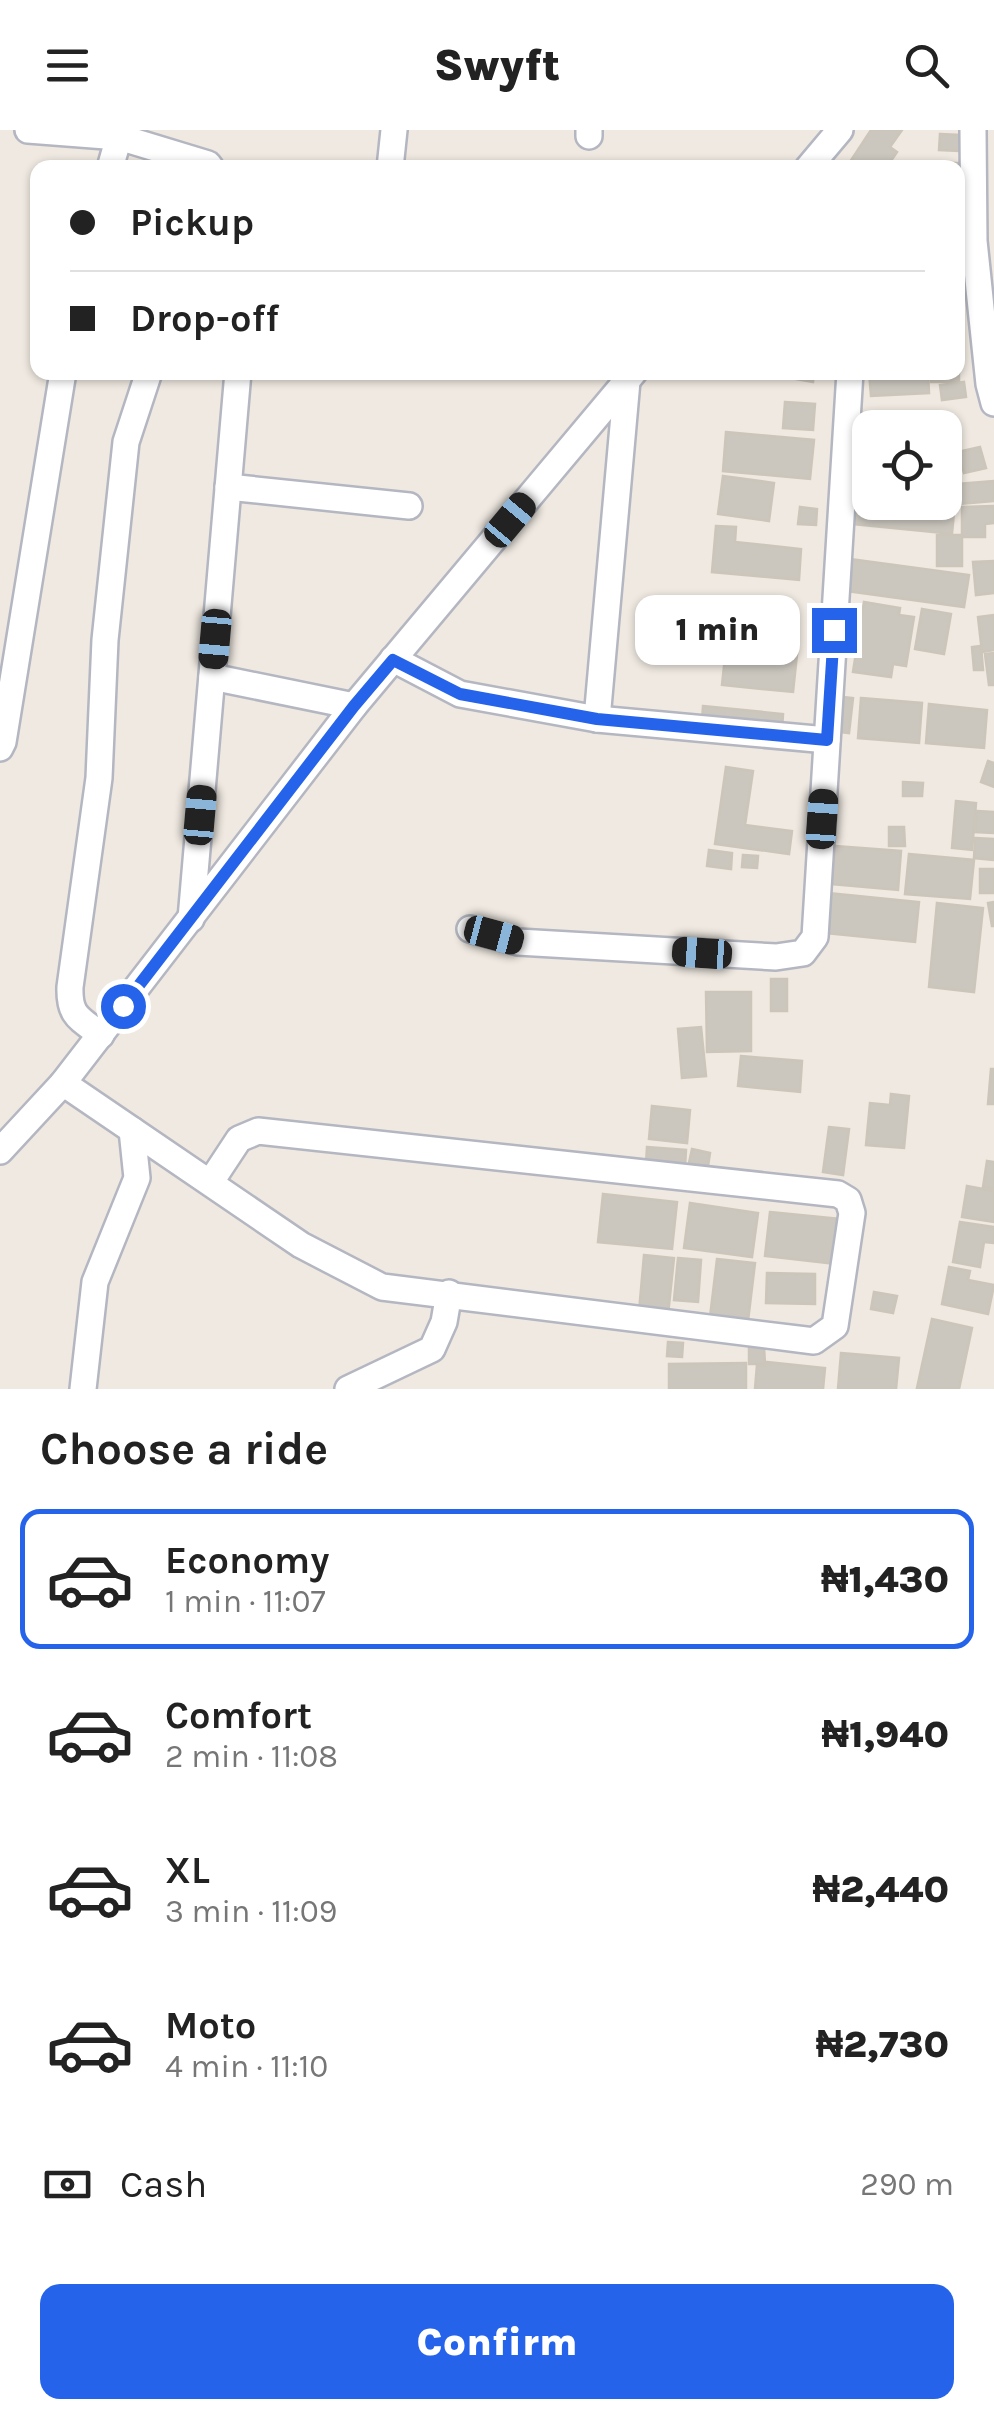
<!DOCTYPE html>
<meta charset="utf-8">
<style>
:root{--surface:#fff;--page:#f6f6f6;--text:#222;--muted:#767676;--line:#e0e0e0;--accent:#2563eb}
body{margin:0;font-family:Karla,sans-serif;background:var(--page);color:var(--text);height:100vh;display:flex;flex-direction:column;font-size:38px;white-space:nowrap}
*{box-sizing:border-box;margin:0}
p{font-size:32px;color:var(--muted)}
.icon{flex:none;width:55px;height:55px;fill:none;stroke:currentColor;stroke-width:2;stroke-linecap:round;stroke-linejoin:round}
.map{position:relative;height:1259px;overflow:hidden}
.sheet{display:flex;flex-direction:column;background:var(--surface);flex:1}
.sheet>*{flex:none}
.hud{position:absolute;left:30px;top:30px;width:935px;height:220px;border-radius:20px;box-shadow:0 2px 8px #0004;display:grid;align-content:center;height:220px;padding:0 40px;background:var(--surface)}
.tools{position:absolute;left:852px;top:280px;display:grid;gap:20px}
.tools a{display:grid;place-items:center;width:110px;height:110px;border-radius:20px;background:var(--surface);box-shadow:0 2px 8px #0004;font-size:50px}
.end{position:absolute;width:45px;height:45px;margin:-22px;border:12px solid #2563eb;background:#fff;box-shadow:0 0 0 5px #fff}
.from{border-radius:50%}
.bubble{position:absolute;height:70px;border-radius:20px;background:var(--surface);box-shadow:0 2px 8px #0004;font-size:32px;font-weight:800;line-height:70px;text-align:center}
.car{position:absolute;width:30px;height:60px;margin:-30px -15px;border-radius:12px;box-shadow:0 0 8px 2px #0007;background:linear-gradient(#222 24%,#8ab4d8 0 40%,#222 0 76%,#8ab4d8 0 86%,#222 0)}
.hud b{display:flex;align-items:center;gap:35px;height:95px;font-size:38px}
.hud b+b{border-top:2px solid var(--line)}
.hud i{width:25px;height:25px;background:var(--text)}
ul{padding:0;list-style:none}
li{display:flex;align-items:center;gap:30px;height:140px;margin:0 20px 15px;padding:0 20px;border:5px solid transparent;border-radius:20px}
li div{flex:1}
li b{display:block;font-size:38px}
li em{font-style:normal;font-weight:800}
li.active{border-color:var(--accent)}
li>.icon{width:90px;height:90px;stroke-width:1.5}
h2{padding:0 40px;font-size:45px;line-height:120px}
.pay{display:flex;align-items:center;gap:25px;height:110px;padding:0 40px;font-size:38px}
.pay p{margin-inline-start:auto}
.action{display:flex;gap:20px;margin-top:auto;padding:20px 40px}
.action a{flex:1;height:115px;border-radius:20px;background:var(--accent);color:#fff;font-size:40px;font-weight:800;line-height:115px;text-align:center}
header{display:flex;justify-content:space-between;align-items:center;height:130px;padding:0 40px;background:var(--surface);font-size:45px;font-weight:800}
.map>svg:first-child{display:block}
</style>
<header><svg class="icon" aria-label="menu" viewBox="0 0 24 24"><path d="M4 6h16M4 12h16M4 18h16"/></svg>Swyft<svg class="icon" aria-label="search" viewBox="0 0 24 24"><circle cx="10" cy="10" r="6"/><path d="M15 15l6 6"/></svg></header>
<div class="map">
<svg width="994" height="1259" viewBox="0 0 994 1259">
<rect width="100%" height="100%" fill="#efe9e1"/>
<!-- building -->
<g fill="#cbc7bf" stroke="#cbc5ba" stroke-width="2.5">
<path d="M 871,0 L 902,0 L 890,17 L 897,22 L 886,38 L 846,38 Z"/>
<path d="M 940,4 L 960,5 L 959,21 L 939,20 Z"/>
<path d="M 911,33 L 958,33 L 958,45 L 958,38 L 910,38 Z"/>
<path d="M 958,216 L 959,216 L 959,252 L 931,252 L 931,242 L 958,242 Z"/>
<path d="M 756,242 L 814,242 L 813,252 Z"/>
<path d="M 869,242 L 928,242 L 929,263 L 871,266 Z"/>
<path d="M 964,252 L 966,267 L 942,270 L 940,255 Z"/>
<path d="M 785,272 L 815,274 L 813,300 L 783,298 Z"/>
<path d="M 952,301 L 958,321 L 945,324 L 945,303 Z"/>
<path d="M 726,302 L 814,310 L 810,349 L 723,341 Z"/>
<path d="M 980,317 L 986,338 L 964,343 L 958,322 Z"/>
<path d="M 723,346 L 774,353 L 769,391 L 718,384 Z"/>
<path d="M 994,351 L 994,371 L 960,374 L 958,354 Z"/>
<path d="M 854,362 L 870,363 L 870,372 L 955,371 L 952,404 L 851,394 Z"/>
<path d="M 994,376 L 994,393 L 985,394 L 985,407 L 962,407 L 962,377 Z"/>
<path d="M 800,377 L 817,379 L 816,395 L 798,394 Z"/>
<path d="M 716,396 L 736,397 L 735,412 L 801,419 L 799,450 L 712,442 Z"/>
<rect x="937" y="405" width="25" height="31"/>
<path d="M 850,429 L 969,445 L 964,477 L 846,461 Z"/>
<path d="M 994,431 L 994,463 L 976,465 L 973,432 Z"/>
<path d="M 864,472 L 900,478 L 899,485 L 914,487 L 906,536 L 893,534 L 891,547 L 853,542 Z"/>
<path d="M 922,479 L 951,484 L 944,524 L 915,519 Z"/>
<path d="M 994,485 L 994,520 L 982,522 L 978,487 Z"/>
<path d="M 727,508 L 798,515 L 793,562 L 722,555 Z"/>
<path d="M 981,516 L 983,540 L 974,540 L 972,517 Z"/>
<path d="M 994,523 L 994,555 L 989,555 L 985,524 Z"/>
<path d="M 834,566 L 853,568 L 849,603 L 831,601 Z"/>
<path d="M 861,568 L 922,573 L 919,613 L 858,608 Z"/>
<path d="M 929,574 L 987,580 L 984,618 L 926,613 Z"/>
<path d="M 703,576 L 783,584 L 782,600 L 702,592 Z"/>
<path d="M 988,631 L 994,633 L 994,657 L 981,652 Z"/>
<path d="M 726,637 L 753,641 L 745,695 L 792,701 L 789,724 L 715,714 Z"/>
<path d="M 903,652 L 923,653 L 922,666 L 903,666 Z"/>
<path d="M 956,671 L 976,673 L 972,720 L 952,718 Z"/>
<path d="M 977,681 L 994,682 L 994,703 L 975,702 Z"/>
<path d="M 889,697 L 904,697 L 905,716 L 889,716 Z"/>
<path d="M 975,708 L 994,709 L 994,730 L 974,728 Z"/>
<path d="M 835,716 L 901,721 L 898,760 L 832,754 Z"/>
<path d="M 709,720 L 732,723 L 731,739 L 707,736 Z"/>
<path d="M 909,724 L 974,730 L 970,769 L 905,764 Z"/>
<path d="M 743,725 L 758,726 L 757,738 L 742,737 Z"/>
<rect x="980" y="739" width="14" height="24"/>
<path d="M 828,763 L 919,772 L 915,812 L 824,803 Z"/>
<path d="M 994,772 L 994,796 L 992,796 L 988,773 Z"/>
<path d="M 937,773 L 983,778 L 974,862 L 929,857 Z"/>
<rect x="771" y="849" width="16" height="32"/>
<path d="M 706,862 L 751,862 L 751,921 L 707,922 Z"/>
<path d="M 701,897 L 706,946 L 682,948 L 678,899 Z"/>
<path d="M 741,926 L 802,931 L 800,962 L 738,956 Z"/>
<path d="M 991,939 L 994,939 L 994,974 L 988,974 Z"/>
<path d="M 891,964 L 909,966 L 904,1018 L 866,1015 L 870,973 L 890,975 Z"/>
<path d="M 652,976 L 690,980 L 687,1013 L 649,1009 Z"/>
<path d="M 829,997 L 849,999 L 843,1045 L 823,1042 Z"/>
<path d="M 647,1017 L 686,1020 L 685,1036 L 646,1034 Z"/>
<path d="M 692,1019 L 710,1023 L 708,1036 L 689,1033 Z"/>
<path d="M 987,1031 L 994,1032 L 994,1059 L 983,1057 Z"/>
<path d="M 967,1056 L 994,1061 L 994,1092 L 962,1087 Z"/>
<path d="M 603,1064 L 677,1072 L 672,1119 L 598,1112 Z"/>
<path d="M 690,1073 L 758,1083 L 752,1127 L 684,1118 Z"/>
<path d="M 770,1082 L 842,1089 L 837,1134 L 765,1126 Z"/>
<path d="M 960,1092 L 994,1097 L 994,1113 L 984,1112 L 980,1137 L 953,1132 Z"/>
<path d="M 644,1125 L 674,1128 L 668,1185 L 639,1182 Z"/>
<path d="M 678,1128 L 701,1130 L 698,1172 L 674,1170 Z"/>
<path d="M 717,1129 L 755,1133 L 748,1191 L 710,1187 Z"/>
<path d="M 949,1137 L 970,1141 L 968,1150 L 994,1155 L 988,1184 L 942,1174 Z"/>
<path d="M 767,1143 L 815,1144 L 815,1174 L 766,1173 Z"/>
<path d="M 874,1162 L 897,1166 L 893,1183 L 871,1179 Z"/>
<path d="M 932,1189 L 972,1198 L 959,1259 L 917,1258 Z"/>
<path d="M 668,1212 L 683,1213 L 682,1227 L 667,1226 Z"/>
<path d="M 749,1217 L 764,1217 L 765,1234 L 749,1234 Z"/>
<path d="M 841,1223 L 899,1228 L 896,1259 L 838,1259 Z"/>
<path d="M 767,1232 L 825,1238 L 823,1259 L 755,1259 L 757,1235 L 766,1236 Z"/>
<path d="M 746,1233 L 746,1259 L 669,1259 L 669,1234 Z"/>
</g>
<g fill="none" stroke-linecap="round" stroke-linejoin="round">
<!-- street casing -->
<g stroke="#b4b7c1" stroke-width="30">
<g id="street">
<path d="M 28,0 L 119,7 L 208,34 L 211,38"/>
<path d="M 973,0 L 974,111 L 989,254 L 994,273"/>
<path d="M 589,6 L 589,0"/>
<path d="M 110,38 L 119,7"/>
<path d="M 390,38 L 394,0"/>
<path d="M 808,38 L 840,0"/>
<path d="M 228,357 L 409,376"/>
<path d="M 393,529 L 460,564 L 597,589 L 827,610"/>
<path d="M 212,547 L 354,576"/>
<path d="M 597,589 L 627,251"/>
<path d="M 0,618 L 3,612 L 63,242"/>
<path d="M 191,789 L 238,242"/>
<path d="M 470,799 L 518,812 L 776,827 L 803,823 L 815,807 L 850,242"/>
<path d="M 101,905 C 79,888 69,886 70,857 L 99,648 L 105,510 L 126,312 L 149,242"/>
<path d="M 63,953 L 301,1115 L 382,1157 L 814,1211 L 835,1196 L 852,1083 L 848,1070 L 838,1064 L 258,1001 L 239,1009 L 210,1053"/>
<path d="M 0,1021 L 63,953 L 354,576 L 634,242"/>
<path d="M 83,1259 L 95,1152 L 137,1048 L 132,1000"/>
<path d="M 348,1259 L 432,1219 L 444,1192 L 449,1163"/>
</g>
</g>
<!-- street -->
<use href="#street" stroke="#fff" stroke-width="25"/>
</g>
<g fill="none" stroke-linecap="round" stroke-linejoin="round">
<!-- route -->
<path stroke="#2563eb" stroke-width="12" d="M 123,876 L 354,576 L 393,530 L 460,564 L 597,589 L 827,610 L 834,500"/>
</g>
</svg>
<div class="tools">
<a><svg class="icon" aria-label="locate" viewBox="0 0 24 24"><circle cx="12" cy="12" r="6"/><path d="M12 2v4M12 18v4M2 12h4M18 12h4"/></svg></a>
</div>
<i class="end from" style="left:123px;top:876px"></i>
<i class="end" style="left:834px;top:500px"></i>
<div class="bubble" style="left:635px;top:465px;width:165px">1 min</div>
<i class="car" style="left:510px;top:390px;rotate:40deg"></i>
<i class="car" style="left:215px;top:509px;rotate:185deg"></i>
<i class="car" style="left:200px;top:685px;rotate:5deg"></i>
<i class="car" style="left:822px;top:689px;rotate:4deg"></i>
<i class="car" style="left:494px;top:805px;rotate:105deg"></i>
<i class="car" style="left:702px;top:823px;rotate:274deg"></i>
<div class="hud">
<b><i class="from"></i>Pickup</b>
<b><i></i>Drop-off</b>
</div>
</div>
<section class="sheet">
<h2>Choose a ride</h2>
<ul>
<li class="active"><svg class="icon" aria-label="car" viewBox="0 0 24 24"><path d="M5 17H2v-5l4-1 3-4h7l3 4 3 1v5h-3M9 17h6M6 11h13"/><circle cx="7" cy="17" r="2"/><circle cx="17" cy="17" r="2"/></svg><div><b>Economy</b><p>1 min · 11:07</p></div><em>₦1,430</em></li>
<li><svg class="icon" aria-label="car" viewBox="0 0 24 24"><path d="M5 17H2v-5l4-1 3-4h7l3 4 3 1v5h-3M9 17h6M6 11h13"/><circle cx="7" cy="17" r="2"/><circle cx="17" cy="17" r="2"/></svg><div><b>Comfort</b><p>2 min · 11:08</p></div><em>₦1,940</em></li>
<li><svg class="icon" aria-label="car" viewBox="0 0 24 24"><path d="M5 17H2v-5l4-1 3-4h7l3 4 3 1v5h-3M9 17h6M6 11h13"/><circle cx="7" cy="17" r="2"/><circle cx="17" cy="17" r="2"/></svg><div><b>XL</b><p>3 min · 11:09</p></div><em>₦2,440</em></li>
<li><svg class="icon" aria-label="car" viewBox="0 0 24 24"><path d="M5 17H2v-5l4-1 3-4h7l3 4 3 1v5h-3M9 17h6M6 11h13"/><circle cx="7" cy="17" r="2"/><circle cx="17" cy="17" r="2"/></svg><div><b>Moto</b><p>4 min · 11:10</p></div><em>₦2,730</em></li>
</ul>
<div class="pay"><svg class="icon" aria-label="cash" viewBox="0 0 24 24"><path d="M3 7h18v10H3z"/><circle cx="12" cy="12" r="2"/></svg>Cash<p>290 m</p></div>
<div class="action"><a>Confirm</a></div>
</section>
